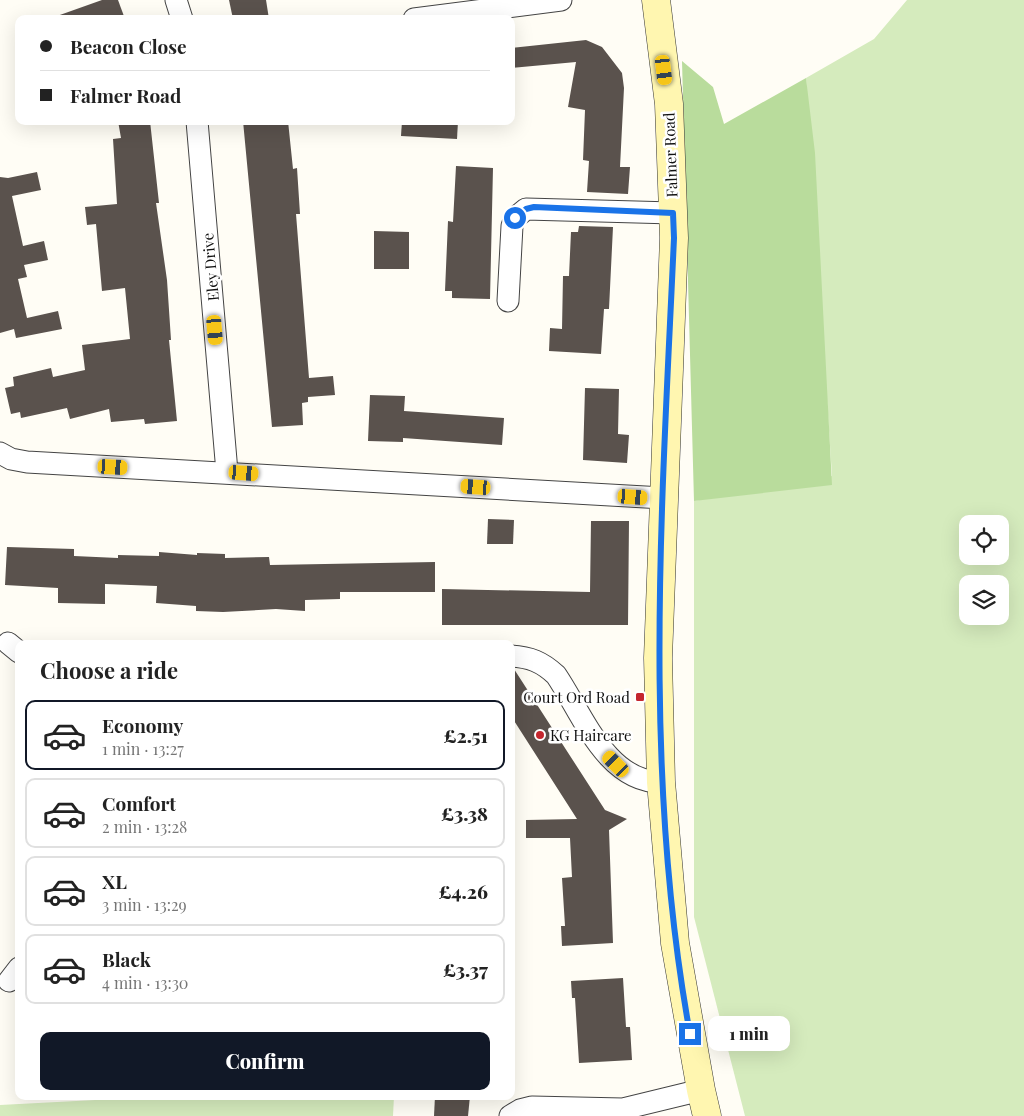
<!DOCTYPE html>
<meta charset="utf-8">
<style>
:root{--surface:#fff;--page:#f2f2f2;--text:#222;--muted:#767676;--line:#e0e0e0;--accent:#111827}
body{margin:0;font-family:"Playfair Display",serif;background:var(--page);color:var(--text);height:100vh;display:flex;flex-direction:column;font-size:19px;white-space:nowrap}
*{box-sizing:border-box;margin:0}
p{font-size:16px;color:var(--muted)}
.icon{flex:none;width:28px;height:28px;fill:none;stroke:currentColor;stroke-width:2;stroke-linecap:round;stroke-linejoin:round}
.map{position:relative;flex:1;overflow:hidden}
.drawer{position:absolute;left:15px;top:640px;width:500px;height:460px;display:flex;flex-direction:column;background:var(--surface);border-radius:10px;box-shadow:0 5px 20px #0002}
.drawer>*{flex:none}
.guide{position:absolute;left:15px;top:15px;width:500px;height:110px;border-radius:10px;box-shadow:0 5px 20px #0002;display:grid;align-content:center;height:110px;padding:0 25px;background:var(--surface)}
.tools{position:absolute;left:959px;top:515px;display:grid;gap:10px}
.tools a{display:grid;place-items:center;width:50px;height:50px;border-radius:10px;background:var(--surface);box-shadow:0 5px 20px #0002;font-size:25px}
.end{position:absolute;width:22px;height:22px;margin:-11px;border:6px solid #1a73e8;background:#fff;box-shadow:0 0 0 2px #fff}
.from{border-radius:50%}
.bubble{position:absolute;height:35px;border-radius:10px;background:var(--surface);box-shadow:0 5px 20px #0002;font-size:16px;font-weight:800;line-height:35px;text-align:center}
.car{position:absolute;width:15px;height:30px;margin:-15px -8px;border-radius:6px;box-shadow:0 0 4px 1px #0007;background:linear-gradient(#f5c518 24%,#345 0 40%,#f5c518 0 76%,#345 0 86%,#f5c518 0)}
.guide b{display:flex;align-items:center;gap:18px;height:48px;font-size:19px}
.guide b+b{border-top:1px solid var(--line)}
.guide i{width:12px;height:12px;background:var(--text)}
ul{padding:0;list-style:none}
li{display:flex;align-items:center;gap:15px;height:70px;margin:0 10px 8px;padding:0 15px;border:2px solid var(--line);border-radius:10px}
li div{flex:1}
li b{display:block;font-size:19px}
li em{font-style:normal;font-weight:800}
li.on{border-color:var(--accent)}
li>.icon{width:45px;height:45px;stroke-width:1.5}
h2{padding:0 25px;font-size:22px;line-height:60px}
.button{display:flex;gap:10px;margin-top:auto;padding:10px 25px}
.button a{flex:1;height:58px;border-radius:10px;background:var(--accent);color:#fff;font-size:20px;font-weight:800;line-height:58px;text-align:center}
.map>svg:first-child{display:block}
</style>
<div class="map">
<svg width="1024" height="1116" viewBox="0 0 1024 1116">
<rect width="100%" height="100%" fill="#fffdf5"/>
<!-- green -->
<g fill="#d5ebbd" fill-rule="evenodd">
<path d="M 907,0 L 1024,0 L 1024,1116 L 745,1116 L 694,917 L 694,501 L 832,476 L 806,78 L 874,39 ZM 968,524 L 1000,524 L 1000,556 L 968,556 ZM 968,584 L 1000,584 L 1000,616 L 968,616 Z"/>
<path d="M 394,1096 L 393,1116 L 0,1116 L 0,1105 L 171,1096 Z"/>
</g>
<!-- forest -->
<path fill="#b9dc9c" d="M 682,61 L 713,87 L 724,124 L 806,78 L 815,153 L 832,485 L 694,501 Z"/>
<!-- building -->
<g fill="#5a524d">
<path d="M 102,0 L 118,0 L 125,19 L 57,19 L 57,16 Z"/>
<path d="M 229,0 L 266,0 L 269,19 L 233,19 Z"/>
<path d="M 586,40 L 602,47 L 622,73 L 624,88 L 620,167 L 630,167 L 628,194 L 587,192 L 589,161 L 583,160 L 585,110 L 568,107 L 576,62 L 511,68 L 511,48 Z"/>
<path d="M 118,121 L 150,121 L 159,203 L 156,203 L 167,280 L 171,340 L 169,340 L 177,421 L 145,424 L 144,419 L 111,422 L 109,409 L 70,419 L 67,408 L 21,418 L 20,412 L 11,414 L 5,388 L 14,386 L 13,377 L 51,368 L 53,377 L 85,370 L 82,345 L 130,339 L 125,288 L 102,291 L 96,224 L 87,225 L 85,207 L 117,204 L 113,139 L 121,138 Z"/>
<path d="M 243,121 L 288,121 L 293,169 L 297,168 L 300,214 L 296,214 L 309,378 L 333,376 L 335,395 L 308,397 L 308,402 L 302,403 L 303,425 L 272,427 Z"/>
<path d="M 402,121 L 458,121 L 457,139 L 401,136 Z"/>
<path d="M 456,166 L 493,168 L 490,299 L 452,298 L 452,291 L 445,291 L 448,221 L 453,222 Z"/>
<path d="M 37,172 L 41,190 L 12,196 L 23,246 L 44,241 L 48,260 L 24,265 L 27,277 L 18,279 L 27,318 L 58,311 L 62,329 L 16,338 L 14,329 L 0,333 L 0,177 L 8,178 Z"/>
<path d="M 579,226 L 613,227 L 609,309 L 604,309 L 601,354 L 549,351 L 550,328 L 562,329 L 563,276 L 569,276 L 571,232 L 578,232 Z"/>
<path d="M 374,231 L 409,232 L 409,269 L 374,269 Z"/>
<path d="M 585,388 L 619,389 L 618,434 L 629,435 L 627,463 L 583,460 Z"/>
<path d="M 370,395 L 405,396 L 404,411 L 504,418 L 502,445 L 403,438 L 403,442 L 368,441 Z"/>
<path d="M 488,519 L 514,520 L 513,544 L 487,544 Z"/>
<path d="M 591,521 L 629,521 L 628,625 L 442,625 L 442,589 L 590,592 Z"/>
<path d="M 7,547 L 74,549 L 74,556 L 118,558 L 118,555 L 159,556 L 159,552 L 197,555 L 197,553 L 225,554 L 225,558 L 269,557 L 270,565 L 435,562 L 435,592 L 340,592 L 340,599 L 305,600 L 305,611 L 276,609 L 223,612 L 196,611 L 196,606 L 156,603 L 157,586 L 105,584 L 105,604 L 58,603 L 58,588 L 5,585 Z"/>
<path d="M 511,669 L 514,669 L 605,810 L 627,819 L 609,830 L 613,943 L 562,946 L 561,926 L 565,926 L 562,878 L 572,877 L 570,838 L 526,838 L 526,820 L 577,819 L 511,716 Z"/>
<path d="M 623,978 L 626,1027 L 630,1027 L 632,1060 L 579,1063 L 575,998 L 572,998 L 571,981 Z"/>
<path d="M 435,1096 L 470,1096 L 468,1116 L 434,1116 Z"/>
</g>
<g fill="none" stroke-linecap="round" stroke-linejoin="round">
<!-- street casing -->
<g stroke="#444" stroke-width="23">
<g id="street">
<path d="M 176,0 L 182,19"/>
<path d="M 414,19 L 561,0"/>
<path d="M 197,121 L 227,472"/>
<path d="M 508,301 L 512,226 L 515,218 L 526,209 L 673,213"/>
<path d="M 0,453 L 11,459 L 27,462 L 663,498"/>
<path d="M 8,643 L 19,652"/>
<path d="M 511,656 C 530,657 542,662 556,675 C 582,713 606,782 661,782"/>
<path d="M 9,981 L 19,968"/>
<path d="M 510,1116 L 520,1110 L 532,1107 L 623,1109 L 701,1090"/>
</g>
</g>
<!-- secondary casing -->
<g stroke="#333" stroke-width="29">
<path id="secondary" d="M 656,0 L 669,104 L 674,238 L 658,658 L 661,782 L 675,943 L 701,1090 L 707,1116"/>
</g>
<!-- street -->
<use href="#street" stroke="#fff" stroke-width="21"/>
<!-- secondary -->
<use href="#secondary" stroke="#fff6b0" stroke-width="28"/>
</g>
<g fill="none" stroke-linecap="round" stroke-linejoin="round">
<!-- route -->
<path stroke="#1a73e8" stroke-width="6" d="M 515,218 L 526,209 L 534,207 L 673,213 L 674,238 C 662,505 642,771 690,1034"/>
</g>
<!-- markers -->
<g fill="#c4262e" stroke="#fff" stroke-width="2">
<rect x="635" y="692" width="10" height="10" rx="2.5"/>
<circle cx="540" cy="735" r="5"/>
</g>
<g text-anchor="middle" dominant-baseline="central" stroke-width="5" stroke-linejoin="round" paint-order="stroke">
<!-- street labels -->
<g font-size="15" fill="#111" stroke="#fff">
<text transform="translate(670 155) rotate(-92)">Falmer Road</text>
<text transform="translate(210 267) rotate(-95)">Eley Drive</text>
</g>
<!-- poi labels -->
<g font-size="15" fill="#111" stroke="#fff" text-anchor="end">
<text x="630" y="697">Court Ord Road</text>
<text x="550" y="735" text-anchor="start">KG Haircare</text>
</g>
</g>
</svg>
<div class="tools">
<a><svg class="icon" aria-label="locate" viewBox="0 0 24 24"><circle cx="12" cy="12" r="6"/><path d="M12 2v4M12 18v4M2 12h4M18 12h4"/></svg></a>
<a><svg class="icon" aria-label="layers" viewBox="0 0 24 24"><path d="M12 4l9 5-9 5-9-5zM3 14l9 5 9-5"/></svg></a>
</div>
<i class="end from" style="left:515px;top:218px"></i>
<i class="end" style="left:690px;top:1034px"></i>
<div class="bubble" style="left:708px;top:1016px;width:82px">1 min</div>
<i class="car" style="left:664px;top:70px;rotate:173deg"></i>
<i class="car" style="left:215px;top:330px;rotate:175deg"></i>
<i class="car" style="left:113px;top:467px;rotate:93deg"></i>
<i class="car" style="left:244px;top:473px;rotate:94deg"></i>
<i class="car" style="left:476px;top:487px;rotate:274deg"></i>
<i class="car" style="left:633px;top:497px;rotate:94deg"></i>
<i class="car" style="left:616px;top:764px;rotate:315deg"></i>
<div class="guide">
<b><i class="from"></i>Beacon Close</b>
<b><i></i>Falmer Road</b>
</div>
<section class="drawer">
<h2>Choose a ride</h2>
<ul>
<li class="on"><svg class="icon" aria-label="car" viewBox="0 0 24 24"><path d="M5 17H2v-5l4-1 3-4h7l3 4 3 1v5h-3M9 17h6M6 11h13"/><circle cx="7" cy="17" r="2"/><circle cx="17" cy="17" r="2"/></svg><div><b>Economy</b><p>1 min · 13:27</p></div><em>£2.51</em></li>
<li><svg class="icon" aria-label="car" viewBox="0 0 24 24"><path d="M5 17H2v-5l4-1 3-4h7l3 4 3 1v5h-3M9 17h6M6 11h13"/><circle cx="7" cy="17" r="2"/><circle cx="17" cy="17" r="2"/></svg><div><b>Comfort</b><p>2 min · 13:28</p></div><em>£3.38</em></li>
<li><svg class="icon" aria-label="car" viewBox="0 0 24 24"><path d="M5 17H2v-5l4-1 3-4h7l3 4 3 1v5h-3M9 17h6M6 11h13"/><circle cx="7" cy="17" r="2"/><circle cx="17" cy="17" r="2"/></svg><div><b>XL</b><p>3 min · 13:29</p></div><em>£4.26</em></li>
<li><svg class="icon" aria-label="car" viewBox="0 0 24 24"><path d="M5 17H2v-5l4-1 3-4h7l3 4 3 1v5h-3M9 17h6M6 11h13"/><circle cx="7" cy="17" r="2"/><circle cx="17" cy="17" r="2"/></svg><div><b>Black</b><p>4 min · 13:30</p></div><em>£3.37</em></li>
</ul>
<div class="button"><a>Confirm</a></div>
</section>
</div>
